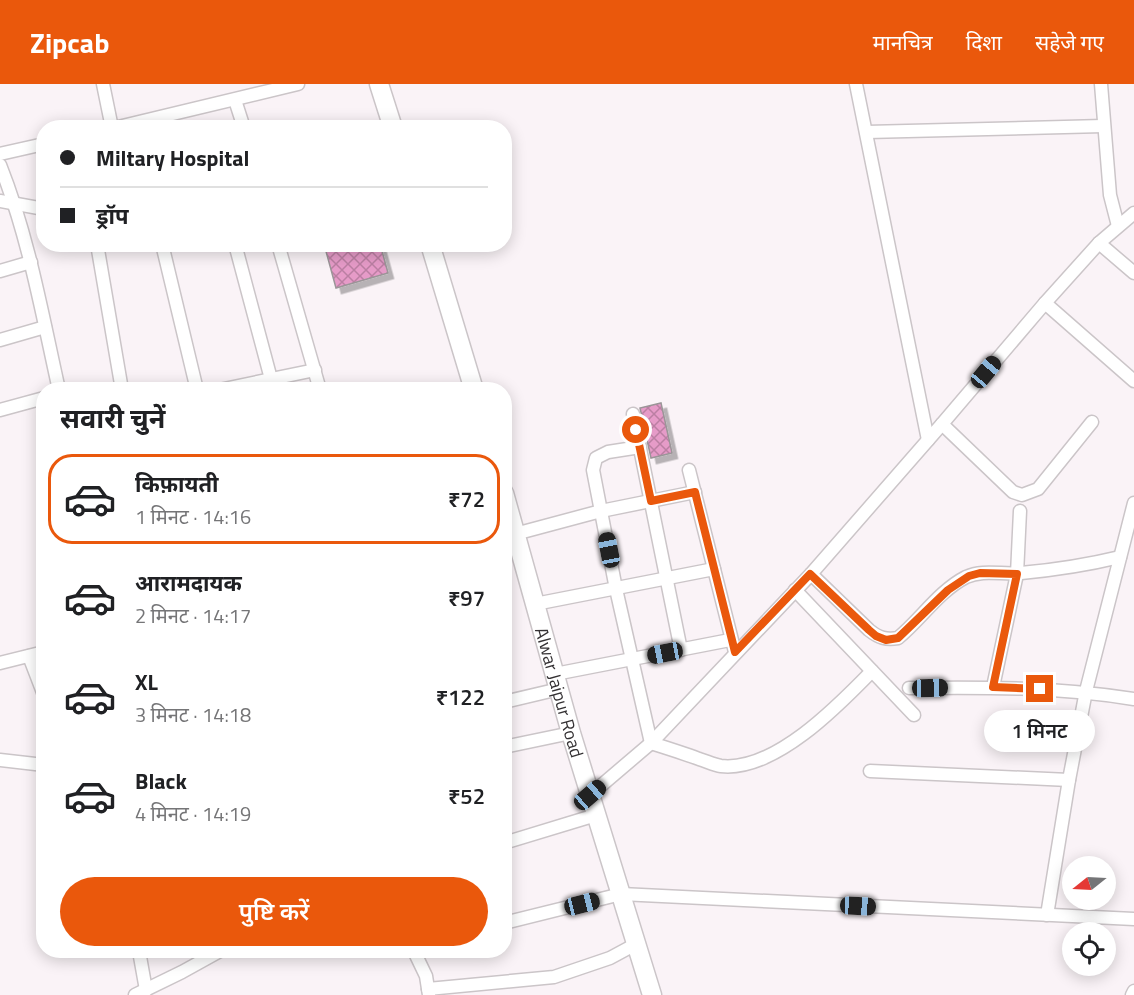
<!DOCTYPE html>
<html lang="hi">
<meta charset="utf-8">
<style>
:root{--surface:#fff;--page:#f6f6f6;--text:#202124;--muted:#757577;--line:#e0e0e0;--accent:#ea580c}
body{margin:0;font-family:"Titillium Web","Noto Sans Devanagari",sans-serif;background:var(--page);color:var(--text);height:100vh;display:flex;flex-direction:column;font-size:22px;white-space:nowrap}
*{box-sizing:border-box;margin:0}
p{font-size:20px;color:var(--muted)}
.icon{flex:none;width:33px;height:33px;fill:none;stroke:currentColor;stroke-width:2;stroke-linecap:round;stroke-linejoin:round}
.map{position:relative;flex:1;overflow:hidden}
.side{position:absolute;left:36px;top:298px;width:476px;height:576px;display:flex;flex-direction:column;background:var(--surface);border-radius:24px;box-shadow:0 3px 15px #0003}
.side>*{flex:none}
.guide{position:absolute;left:36px;top:36px;width:476px;height:132px;border-radius:24px;box-shadow:0 3px 15px #0003;display:grid;align-content:center;height:132px;padding:0 24px;background:var(--surface)}
.needle{width:39px;rotate:252deg}
.buttons{position:absolute;left:1062px;top:772px;display:grid;gap:12px}
.buttons a{display:grid;place-items:center;width:54px;height:54px;border-radius:50%;background:var(--surface);box-shadow:0 3px 15px #0003;font-size:30px}
.end{position:absolute;width:27px;height:27px;margin:-14px;border:8px solid #ea580c;background:#fff;box-shadow:0 0 0 3px #fff}
.from{border-radius:50%}
.bubble{position:absolute;height:42px;border-radius:21px;background:var(--surface);box-shadow:0 3px 15px #0003;font-size:20px;font-weight:600;line-height:42px;text-align:center}
.car{position:absolute;width:18px;height:36px;margin:-18px -9px;border-radius:8px;box-shadow:0 0 4px 2px #0007;background:linear-gradient(#222 24%,#8ab4d8 0 40%,#222 0 76%,#8ab4d8 0 86%,#222 0)}
.guide b{display:flex;align-items:center;gap:21px;height:57px;font-size:22px}
.guide b+b{border-top:2px solid var(--line)}
.guide i{width:15px;height:15px;background:var(--text)}
ul{padding:0;list-style:none}
li{display:flex;align-items:center;gap:18px;height:90px;margin:0 12px 9px;padding:0 12px;border:3px solid transparent;border-radius:24px}
li div{flex:1}
li b{display:block;font-size:22px}
li em{font-style:normal;font-weight:600}
li.selected{border-color:var(--accent)}
li>.icon{width:54px;height:54px;stroke-width:1.5}
h2{padding:0 24px;font-size:27px;line-height:72px}
.button{display:flex;gap:12px;margin-top:auto;padding:12px 24px}
.button a{flex:1;height:69px;border-radius:36px;background:var(--accent);color:#fff;font-size:24px;font-weight:600;line-height:69px;text-align:center}
header{display:flex;align-items:center;gap:36px;box-sizing:border-box;height:84px;padding:0 30px;background:var(--accent);color:#fff}
header strong{font-size:28px}
nav{display:flex;gap:33px;margin-inline-start:auto;font-size:21px}
.map>svg:first-child{display:block}
</style>
<header>
<strong>Zipcab</strong>
<nav><a>मानचित्र</a><a>दिशा</a><a>सहेजे गए</a></nav>
</header>
<div class="map">
<svg width="1134" height="911" viewBox="0 0 1134 911">
<defs>
<pattern id="building-cross-hatch" width="8" height="8" patternUnits="userSpaceOnUse" patternTransform="scale(1.5)"><rect width="8" height="8" fill="#e69bc8"/><path d="M0 0l8 8M0 8l8-8" fill="none" stroke="#bb7fa3"/></pattern>
<filter id="shadow"><feDropShadow dx="5.5" dy="5.5" stdDeviation="0" flood-color="#0004"/></filter>
</defs>
<rect width="100%" height="100%" fill="#faf3f7"/>
<!-- building -->
<g fill="url(#building-cross-hatch)" stroke="#9b9598" stroke-width="1.5" filter="url(#shadow)">
<path d="M 324,160 L 380,160 L 388,189 L 336,204 Z"/>
<path d="M 661,319 L 672,369 L 651,374 L 640,324 Z"/>
</g>
<g fill="none" stroke-linecap="round" stroke-linejoin="round">
<!-- street casing -->
<g stroke="#cbc5c8" stroke-width="15">
<g id="street">
<path d="M 103,0 L 112,44"/>
<path d="M 856,0 L 928,356"/>
<path d="M 1101,0 L 1110,111 L 1118,142"/>
<path d="M 235,16 L 244,44"/>
<path d="M 114,44 L 298,0"/>
<path d="M 867,48 L 1103,42"/>
<path d="M 0,70 L 44,60"/>
<path d="M 0,81 C 29,154 42,230 59,306"/>
<path d="M 0,117 L 44,125"/>
<path d="M 1099,159 L 1134,189"/>
<path d="M 97,160 L 122,306"/>
<path d="M 162,160 L 197,306"/>
<path d="M 235,160 L 271,295"/>
<path d="M 278,160 L 320,306"/>
<path d="M 0,187 L 31,178"/>
<path d="M 1045,219 L 1134,297"/>
<path d="M 0,256 L 45,243"/>
<path d="M 219,306 L 315,286"/>
<path d="M 0,326 L 44,314"/>
<path d="M 633,330 L 681,566"/>
<path d="M 942,340 L 1013,408 L 1022,411 L 1038,405 L 1092,338"/>
<path d="M 640,363 L 608,368 L 596,374 L 593,386 L 616,505 L 651,659 C 667,664 683,669 699,675 C 706,677 714,681 721,682 C 774,688 838,622 872,587"/>
<path d="M 689,386 L 735,568"/>
<path d="M 515,450 L 601,427 L 695,408"/>
<path d="M 811,490 L 869,546 C 879,554 886,556 898,554 C 921,535 939,507 966,493 C 983,485 1003,491 1021,489 C 1054,486 1087,481 1120,473"/>
<path d="M 795,506 L 914,631"/>
<path d="M 535,520 L 714,485"/>
<path d="M 29,572 L 44,611"/>
<path d="M 0,579 L 44,568"/>
<path d="M 555,590 L 730,556"/>
<path d="M 993,603 L 1017,490 L 1020,427"/>
<path d="M 909,604 C 985,603 1059,603 1134,615"/>
<path d="M 504,618 L 559,605"/>
<path d="M 504,663 L 571,649"/>
<path d="M 0,676 L 44,681"/>
<path d="M 870,687 L 1069,696"/>
<path d="M 590,711 L 651,659 L 811,490 L 942,340 L 1045,219 L 1099,159 L 1134,129"/>
<path d="M 504,759 L 596,731"/>
<path d="M 1047,831 L 1069,696 L 1086,607 L 1134,419"/>
<path d="M 504,839 L 621,810 L 1134,835"/>
<path d="M 139,867 L 146,906"/>
<path d="M 414,867 L 426,892 L 429,911"/>
<path d="M 428,905 L 554,893 L 610,874 L 636,860"/>
<path d="M 135,911 L 182,888 L 220,867"/>
<path d="M 1132,911 L 1134,907"/>
</g>
</g>
<!-- secondary casing -->
<g stroke="#cbc5c8" stroke-width="21">
<g id="secondary">
<path d="M 379,0 L 393,44"/>
<path d="M 430,160 L 474,306"/>
<path id="s1" d="M 504,409 L 571,649 L 652,911"/>
</g>
</g>
<!-- street -->
<use href="#street" stroke="#fff" stroke-width="12"/>
<!-- secondary -->
<use href="#secondary" stroke="#fff" stroke-width="18"/>
</g>
<g fill="none" stroke-linecap="round" stroke-linejoin="round">
<!-- route -->
<path stroke="#ea580c" stroke-width="8" d="M 636,346 L 651,417 L 695,408 L 735,568 L 810,490 L 869,546 L 876,552 L 886,556 L 898,554 L 948,506 L 969,492 L 980,489 L 1017,490 L 993,603 L 1040,605"/>
</g>
<g text-anchor="middle" dominant-baseline="central" stroke-width="6" stroke-linejoin="round" paint-order="stroke">
<!-- street labels -->
<g font-size="18" fill="#343133" stroke="#faf3f7">
<text stroke="none"><textPath href="#s1" startOffset="207">Alwar Jaipur Road</textPath></text>
</g>
</g>
</svg>
<div class="buttons">
<a><svg class="needle" viewBox="-14 -14 28 28"><path d="M0-13l5 13h-10z" fill="#e53935"/><path d="M0 13l5-13h-10z" fill="#757577"/></svg></a>
<a><svg class="icon" aria-label="locate" viewBox="0 0 24 24"><circle cx="12" cy="12" r="6"/><path d="M12 2v4M12 18v4M2 12h4M18 12h4"/></svg></a>
</div>
<i class="end from" style="left:636px;top:346px"></i>
<i class="end" style="left:1040px;top:605px"></i>
<div class="bubble" style="left:984px;top:626px;width:111px">1 मिनट</div>
<i class="car" style="left:986px;top:288px;rotate:40deg"></i>
<i class="car" style="left:609px;top:466px;rotate:349deg"></i>
<i class="car" style="left:665px;top:569px;rotate:259deg"></i>
<i class="car" style="left:930px;top:604px;rotate:89deg"></i>
<i class="car" style="left:590px;top:711px;rotate:49deg"></i>
<i class="car" style="left:582px;top:820px;rotate:76deg"></i>
<i class="car" style="left:858px;top:822px;rotate:93deg"></i>
<div class="guide">
<b><i class="from"></i>Miltary Hospital</b>
<b><i></i>ड्रॉप</b>
</div>
<section class="side">
<h2>सवारी चुनें</h2>
<ul>
<li class="selected"><svg class="icon" aria-label="car" viewBox="0 0 24 24"><path d="M5 17H2v-5l4-1 3-4h7l3 4 3 1v5h-3M9 17h6M6 11h13"/><circle cx="7" cy="17" r="2"/><circle cx="17" cy="17" r="2"/></svg><div><b>किफ़ायती</b><p>1 मिनट · 14:16</p></div><em>₹72</em></li>
<li><svg class="icon" aria-label="car" viewBox="0 0 24 24"><path d="M5 17H2v-5l4-1 3-4h7l3 4 3 1v5h-3M9 17h6M6 11h13"/><circle cx="7" cy="17" r="2"/><circle cx="17" cy="17" r="2"/></svg><div><b>आरामदायक</b><p>2 मिनट · 14:17</p></div><em>₹97</em></li>
<li><svg class="icon" aria-label="car" viewBox="0 0 24 24"><path d="M5 17H2v-5l4-1 3-4h7l3 4 3 1v5h-3M9 17h6M6 11h13"/><circle cx="7" cy="17" r="2"/><circle cx="17" cy="17" r="2"/></svg><div><b>XL</b><p>3 मिनट · 14:18</p></div><em>₹122</em></li>
<li><svg class="icon" aria-label="car" viewBox="0 0 24 24"><path d="M5 17H2v-5l4-1 3-4h7l3 4 3 1v5h-3M9 17h6M6 11h13"/><circle cx="7" cy="17" r="2"/><circle cx="17" cy="17" r="2"/></svg><div><b>Black</b><p>4 मिनट · 14:19</p></div><em>₹52</em></li>
</ul>
<div class="button"><a>पुष्टि करें</a></div>
</section>
</div>
